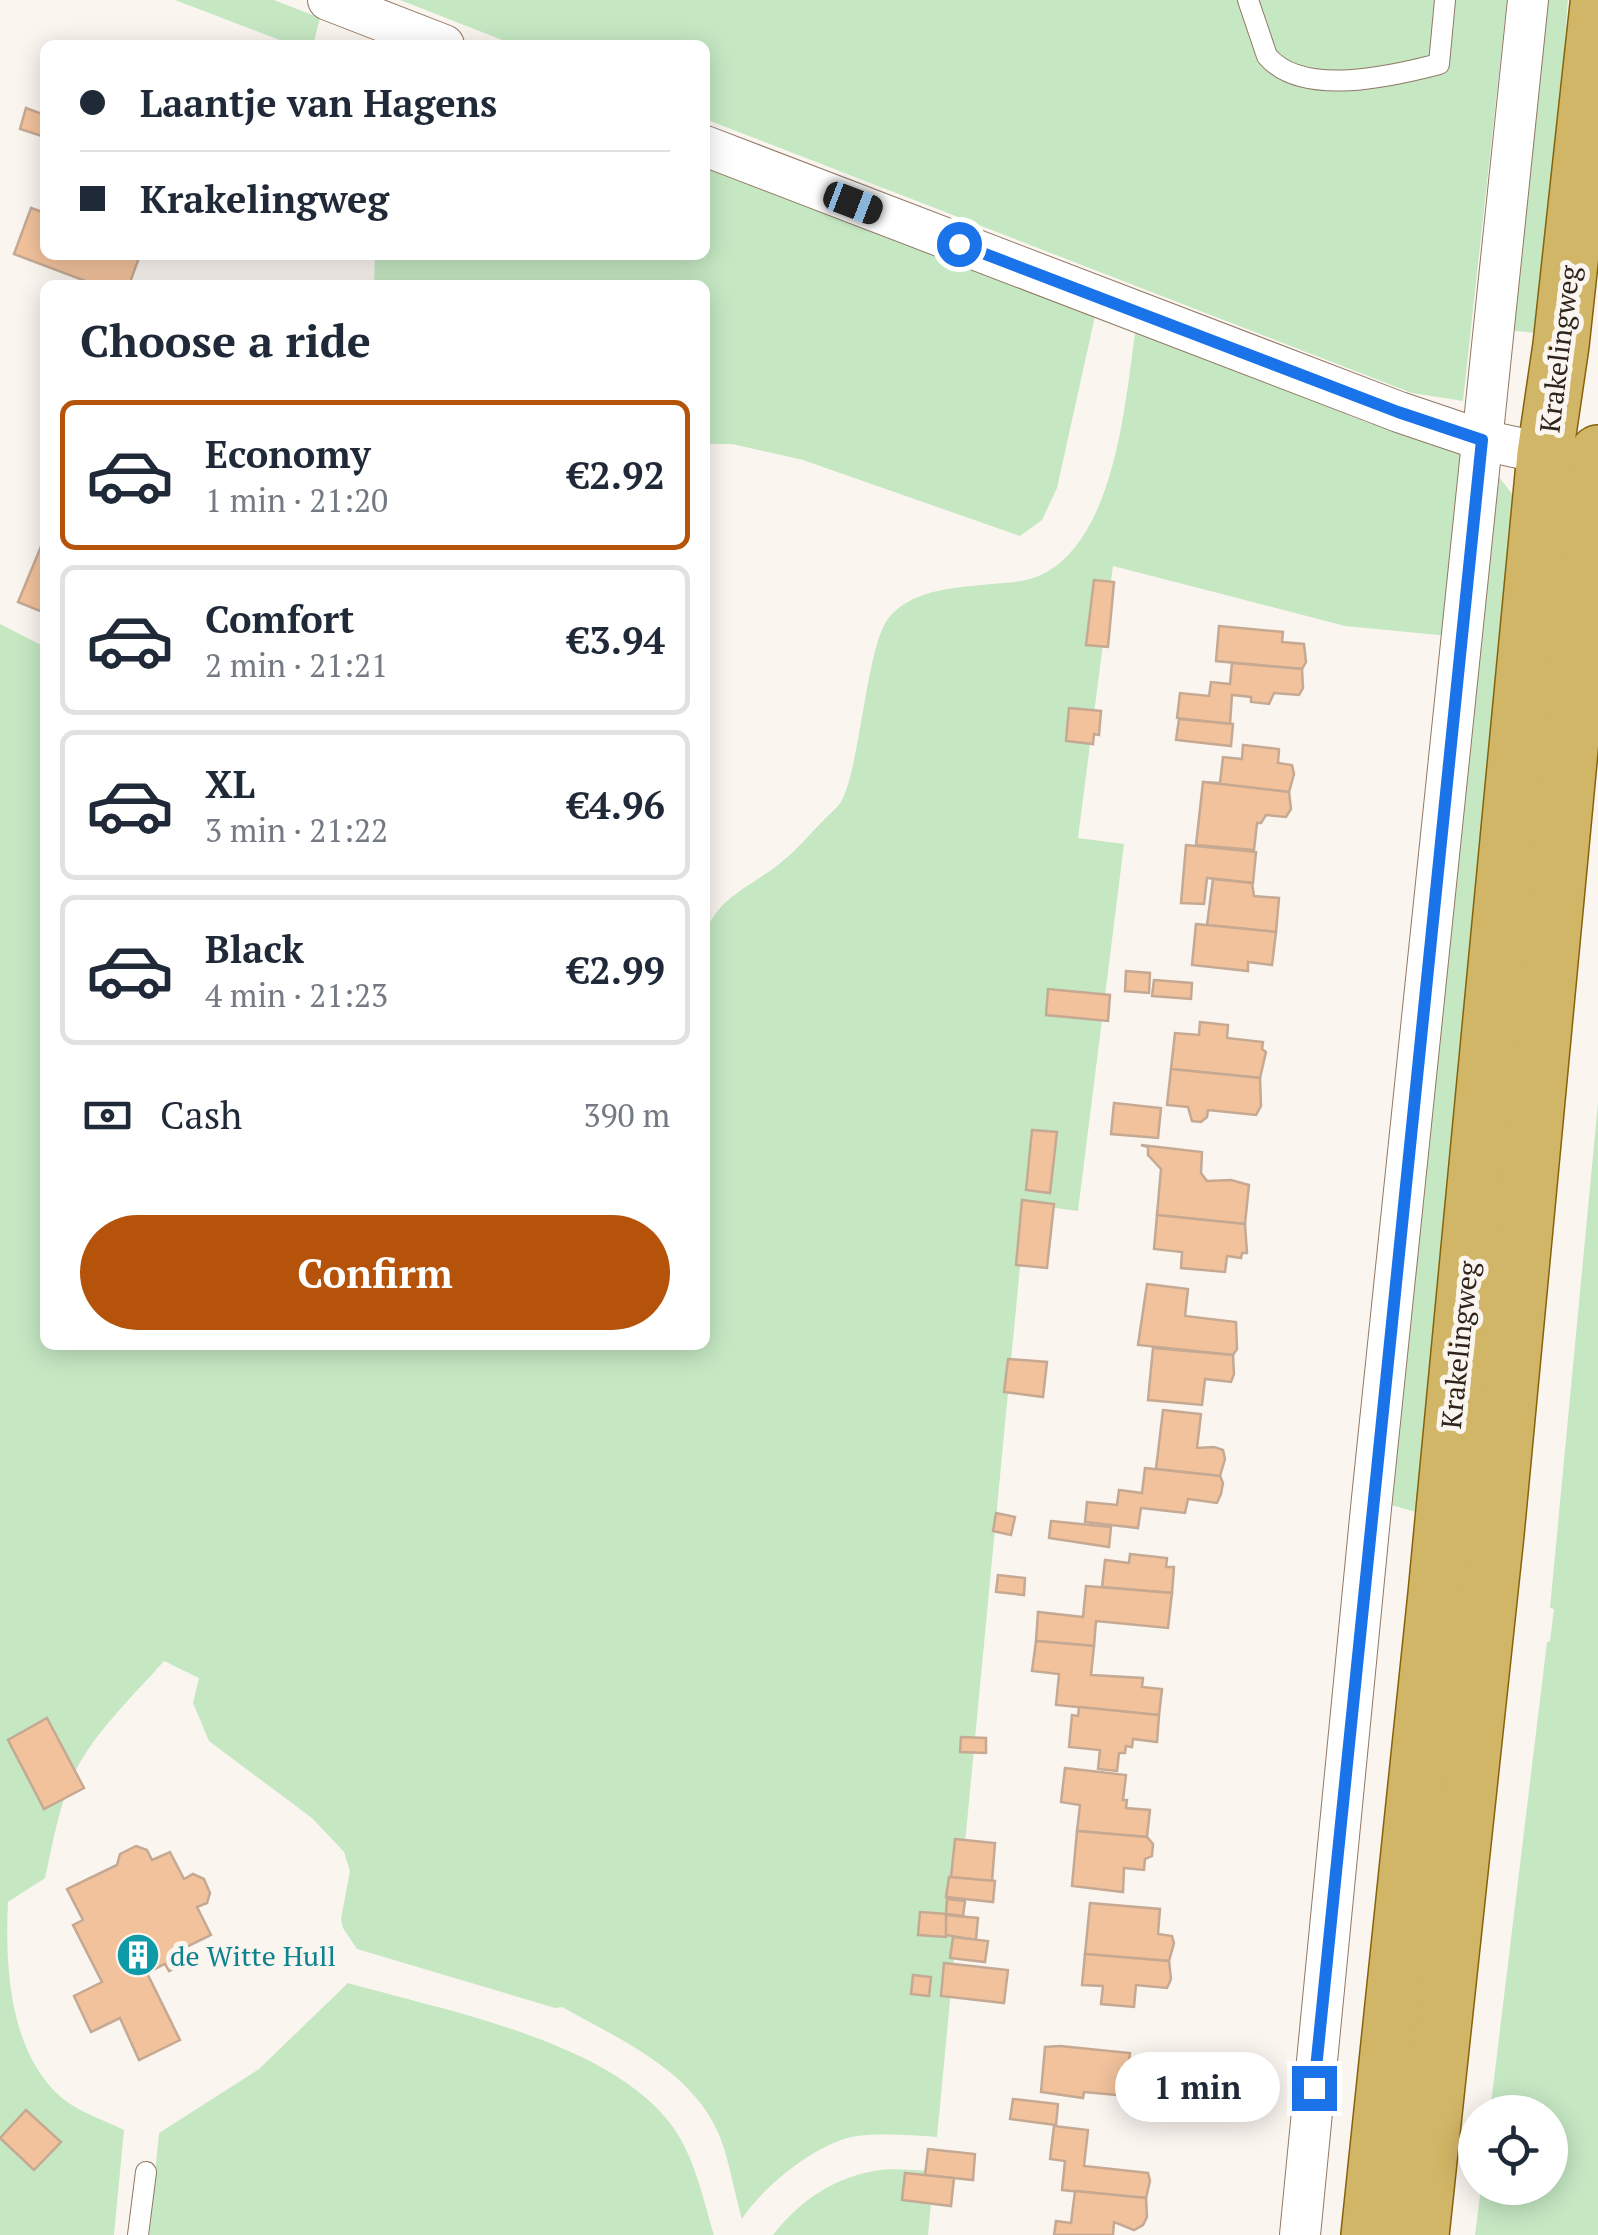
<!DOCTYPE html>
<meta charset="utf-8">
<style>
:root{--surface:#fff;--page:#f6f6f7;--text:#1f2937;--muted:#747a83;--line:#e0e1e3;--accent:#b45309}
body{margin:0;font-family:"PT Serif",serif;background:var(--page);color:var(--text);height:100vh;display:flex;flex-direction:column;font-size:38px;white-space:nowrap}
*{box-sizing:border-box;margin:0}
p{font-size:32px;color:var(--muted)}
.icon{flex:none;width:55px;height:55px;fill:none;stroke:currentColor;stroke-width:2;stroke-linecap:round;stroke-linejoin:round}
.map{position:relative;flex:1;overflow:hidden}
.details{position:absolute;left:40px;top:280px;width:670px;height:1070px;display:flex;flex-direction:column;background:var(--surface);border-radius:15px;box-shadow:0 5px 25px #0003}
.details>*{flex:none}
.banner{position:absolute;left:40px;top:40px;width:670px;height:220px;border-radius:15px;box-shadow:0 5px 25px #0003;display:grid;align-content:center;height:220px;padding:0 40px;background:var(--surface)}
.tools{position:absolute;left:1458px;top:2095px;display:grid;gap:20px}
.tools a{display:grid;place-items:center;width:110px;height:110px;border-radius:50%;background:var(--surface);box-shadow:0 5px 25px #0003;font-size:50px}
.end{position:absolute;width:45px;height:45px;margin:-22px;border:12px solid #1a73e8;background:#fff;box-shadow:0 0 0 5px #fff}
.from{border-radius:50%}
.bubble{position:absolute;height:70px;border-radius:35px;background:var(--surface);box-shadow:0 5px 25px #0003;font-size:32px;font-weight:800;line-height:70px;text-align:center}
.car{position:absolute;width:30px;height:60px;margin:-30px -15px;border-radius:12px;box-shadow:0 0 8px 2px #0007;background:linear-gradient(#222 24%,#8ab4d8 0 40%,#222 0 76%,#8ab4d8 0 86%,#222 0)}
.banner b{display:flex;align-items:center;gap:35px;height:95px;font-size:38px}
.banner b+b{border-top:2px solid var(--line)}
.banner i{width:25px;height:25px;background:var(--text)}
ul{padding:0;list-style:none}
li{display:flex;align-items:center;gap:30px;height:150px;margin:0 20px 15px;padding:0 20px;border:5px solid var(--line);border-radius:15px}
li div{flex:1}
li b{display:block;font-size:38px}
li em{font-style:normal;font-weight:800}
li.on{border-color:var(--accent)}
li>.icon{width:90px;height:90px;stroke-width:1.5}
h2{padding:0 40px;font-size:45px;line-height:120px}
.pay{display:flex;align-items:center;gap:25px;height:110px;padding:0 40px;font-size:38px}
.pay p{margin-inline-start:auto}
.primary-button{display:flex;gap:20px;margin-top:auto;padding:20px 40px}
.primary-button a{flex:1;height:115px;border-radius:60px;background:var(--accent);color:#fff;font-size:40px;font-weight:800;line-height:115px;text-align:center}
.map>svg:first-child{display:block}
</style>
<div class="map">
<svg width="1598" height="2235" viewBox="0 0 1598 2235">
<rect width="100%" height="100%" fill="#fbf5f0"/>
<!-- green -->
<g fill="#c5e8c3">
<path d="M 175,0 L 274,0 L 320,18 L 313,45 L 293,45 Z"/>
<path d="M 400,0 L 1507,0 L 1463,401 L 1412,393 L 705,119 L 705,45 L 515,45 Z"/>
<path d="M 1542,0 L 1568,0 L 1560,104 L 1553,335 L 1507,330 Z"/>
<path d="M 705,166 L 1095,316 L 1057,488 L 1042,520 L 1020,536 L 803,460 L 732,444 L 705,444 L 705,285 L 374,285 L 375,255 L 705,255 Z"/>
<path d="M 1135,333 L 1233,366 L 1365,422 L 1450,447 L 1468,461 L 1459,637 L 1345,626 L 1113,566 L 1078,838 L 1124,844 L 1078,1211 L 1026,1204 L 937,2137 C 910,2135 883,2133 857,2136 C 819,2141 762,2187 742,2219 C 734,2192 730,2163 720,2137 C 694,2071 619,2039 562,2007 L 555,2008 L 357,1949 L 343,1928 L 341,1919 L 350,1871 L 344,1852 L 312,1818 L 209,1741 L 193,1703 L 199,1678 L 164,1661 C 135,1694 94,1733 75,1772 C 59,1804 53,1843 45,1878 L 8,1902 C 5,1967 9,2052 62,2098 C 79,2112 104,2120 124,2130 L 114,2235 L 0,2235 L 0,624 L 45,647 L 45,1345 L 705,1345 L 707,928 C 723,893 757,884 785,859 C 799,848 810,833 823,821 C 829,814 839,807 843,798 C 862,756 867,639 891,615 C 917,588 956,588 991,584 C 1007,583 1028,582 1043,574 C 1115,537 1125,404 1135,333 Z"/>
<path d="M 1499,477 L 1516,499 L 1430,1516 L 1391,1505 L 1489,484 Z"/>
<path d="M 1598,1103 L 1598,2235 L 1475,2235 L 1481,2188 L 1550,2188 L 1550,2112 L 1490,2112 L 1547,1642 L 1550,1641 L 1554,1609 L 1550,1608 Z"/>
<path d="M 348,1983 C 446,2011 611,2041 673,2127 C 695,2158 703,2199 714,2235 L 149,2235 L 159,2133 L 259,2069 Z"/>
<path d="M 892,2169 L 934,2171 L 928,2235 L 773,2235 C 803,2196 843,2172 892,2169 Z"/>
</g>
<!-- building -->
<g fill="#f2c29c" stroke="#c5a993" stroke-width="2.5">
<path d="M 26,108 L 45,115 L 45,137 L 20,129 Z"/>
<path d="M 31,208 L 45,213 L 45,255 L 140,255 L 129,285 L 96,285 L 14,254 Z"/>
<path d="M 45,537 L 45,613 L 18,602 Z"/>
<path d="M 1094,580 L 1114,582 L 1108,647 L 1086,645 Z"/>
<path d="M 1219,626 L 1283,632 L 1282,642 L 1304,644 L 1306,662 L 1302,669 L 1216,661 Z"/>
<path d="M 1232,663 L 1302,669 L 1303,688 L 1299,695 L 1274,693 L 1269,704 L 1251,702 L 1251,697 L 1232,695 L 1230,724 L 1177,718 L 1180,693 L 1209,696 L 1211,682 L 1230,684 Z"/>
<path d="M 1069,708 L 1101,711 L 1099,735 L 1094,734 L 1093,744 L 1066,741 Z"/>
<path d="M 1179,719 L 1233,724 L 1231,746 L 1176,740 Z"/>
<path d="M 1243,745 L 1279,749 L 1278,763 L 1292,765 L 1294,774 L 1289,792 L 1203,782 L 1220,783 L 1223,757 L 1242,759 Z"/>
<path d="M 1203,782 L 1289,792 L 1291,809 L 1286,817 L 1266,815 L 1261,823 L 1257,823 L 1254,850 L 1196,845 Z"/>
<path d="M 1186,845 L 1256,852 L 1253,883 L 1207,878 L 1204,904 L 1181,903 Z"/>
<path d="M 1213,879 L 1252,883 L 1254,896 L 1279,898 L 1276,932 L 1207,925 Z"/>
<path d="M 1196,924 L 1276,932 L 1272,965 L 1248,962 L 1248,971 L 1192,965 Z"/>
<path d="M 1126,971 L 1150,973 L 1149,993 L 1125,991 Z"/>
<path d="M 1154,980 L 1192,983 L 1191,999 L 1152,996 Z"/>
<path d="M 1048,989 L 1110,995 L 1108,1021 L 1046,1015 Z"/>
<path d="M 1200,1022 L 1228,1025 L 1227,1038 L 1263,1042 L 1262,1049 L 1266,1052 L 1260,1078 L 1171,1069 L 1175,1033 L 1199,1035 Z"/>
<path d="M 1171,1069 L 1260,1078 L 1261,1106 L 1256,1115 L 1208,1110 L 1207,1117 L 1201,1122 L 1192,1121 L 1188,1107 L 1167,1105 Z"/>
<path d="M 1114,1103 L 1161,1108 L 1158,1138 L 1111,1134 Z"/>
<path d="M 1032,1130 L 1057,1132 L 1050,1193 L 1026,1190 Z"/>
<path d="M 1141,1145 L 1202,1152 L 1201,1173 L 1207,1181 L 1231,1180 L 1249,1185 L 1245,1224 L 1157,1215 L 1161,1169 L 1148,1155 L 1148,1147 Z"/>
<path d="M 1022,1200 L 1054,1204 L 1047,1268 L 1016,1265 Z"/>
<path d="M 1157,1215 L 1245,1224 L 1247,1253 L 1242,1253 L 1241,1258 L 1227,1256 L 1225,1272 L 1181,1268 L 1182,1252 L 1154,1249 Z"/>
<path d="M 1147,1284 L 1188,1289 L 1185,1316 L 1236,1322 L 1237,1349 L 1233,1355 L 1138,1345 Z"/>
<path d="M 1153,1348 L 1233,1355 L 1234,1374 L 1231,1382 L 1205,1379 L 1202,1405 L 1148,1400 Z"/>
<path d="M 1008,1359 L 1047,1362 L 1043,1397 L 1004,1392 Z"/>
<path d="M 1163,1410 L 1201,1414 L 1197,1448 L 1214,1447 L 1223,1450 L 1225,1459 L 1220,1476 L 1156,1469 Z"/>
<path d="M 1145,1468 L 1220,1476 L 1223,1483 L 1221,1494 L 1217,1503 L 1188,1499 L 1185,1513 L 1141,1508 L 1138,1528 L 1085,1522 L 1087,1502 L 1117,1505 L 1119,1490 L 1142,1493 Z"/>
<path d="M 996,1513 L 1015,1517 L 1011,1535 L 993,1531 Z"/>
<path d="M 1051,1521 L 1111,1527 L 1109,1547 L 1049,1538 Z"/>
<path d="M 1130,1554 L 1167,1558 L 1166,1567 L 1174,1567 L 1172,1593 L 1102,1587 L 1105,1560 L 1129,1563 Z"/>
<path d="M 998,1575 L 1025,1578 L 1024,1595 L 996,1592 Z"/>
<path d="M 1086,1586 L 1172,1593 L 1168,1628 L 1096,1621 L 1094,1646 L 1036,1641 L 1038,1612 L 1083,1617 Z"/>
<path d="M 1036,1641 L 1094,1646 L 1091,1675 L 1143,1678 L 1142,1687 L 1162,1689 L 1159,1715 L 1056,1705 L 1059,1674 L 1032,1671 Z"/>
<path d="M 1079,1707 L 1159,1715 L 1157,1742 L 1133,1739 L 1132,1747 L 1126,1746 L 1125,1753 L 1119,1753 L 1117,1771 L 1098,1769 L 1100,1750 L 1069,1747 L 1072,1715 L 1078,1716 Z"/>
<path d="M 47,1718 L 84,1788 L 44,1809 L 8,1740 Z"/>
<path d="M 961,1737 L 986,1738 L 986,1753 L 960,1752 Z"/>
<path d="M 1065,1768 L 1126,1775 L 1123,1800 L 1127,1800 L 1126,1808 L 1150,1810 L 1147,1837 L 1077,1831 L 1080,1805 L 1061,1802 Z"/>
<path d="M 1077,1831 L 1147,1837 L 1153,1844 L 1152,1856 L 1145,1859 L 1144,1870 L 1124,1868 L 1123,1892 L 1072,1886 Z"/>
<path d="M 955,1839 L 995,1843 L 992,1881 L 951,1877 Z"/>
<path d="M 136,1846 L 147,1850 L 152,1860 L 170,1852 L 184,1879 L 193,1874 L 204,1879 L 210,1893 L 207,1903 L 197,1907 L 211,1935 L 184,1948 L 190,1961 L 169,1971 L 165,1964 L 147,1973 L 180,2040 L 139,2060 L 120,2018 L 91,2032 L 74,1996 L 102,1982 L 73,1925 L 83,1920 L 67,1889 L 117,1865 L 120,1854 Z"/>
<path d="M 949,1877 L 995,1881 L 993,1902 L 946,1897 Z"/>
<path d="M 947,1899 L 965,1901 L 963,1916 L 946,1914 Z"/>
<path d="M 1090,1903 L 1160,1909 L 1158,1934 L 1172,1936 L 1174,1943 L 1169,1961 L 1085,1954 Z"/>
<path d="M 920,1912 L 947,1914 L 946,1937 L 918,1935 Z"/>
<path d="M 946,1915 L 978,1918 L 976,1940 L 946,1935 Z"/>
<path d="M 953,1937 L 988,1941 L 985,1962 L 950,1958 Z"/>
<path d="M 1085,1954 L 1169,1961 L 1171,1979 L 1167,1988 L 1136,1985 L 1134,2007 L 1101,2004 L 1103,1986 L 1082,1985 Z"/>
<path d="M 944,1963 L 1008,1970 L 1004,2003 L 941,1996 Z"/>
<path d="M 913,1975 L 931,1977 L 929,1996 L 911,1994 Z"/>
<path d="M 1060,2046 L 1130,2053 L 1129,2063 L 1135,2063 L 1143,2072 L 1142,2083 L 1138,2088 L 1127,2091 L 1127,2096 L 1084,2092 L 1083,2098 L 1041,2092 L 1045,2047 Z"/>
<path d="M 1013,2099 L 1058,2104 L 1056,2125 L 1010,2119 Z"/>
<path d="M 26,2110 L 61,2142 L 34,2170 L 0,2138 Z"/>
<path d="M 1054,2126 L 1088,2130 L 1084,2166 L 1148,2173 L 1150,2181 L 1146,2198 L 1062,2190 L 1065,2161 L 1050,2159 Z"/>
<path d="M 928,2149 L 975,2154 L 973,2180 L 925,2175 Z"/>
<path d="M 905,2173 L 954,2178 L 951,2206 L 902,2200 Z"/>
<path d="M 1075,2191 L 1146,2198 L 1147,2217 L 1143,2225 L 1134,2230 L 1114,2222 L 1113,2235 L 1054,2235 L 1056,2221 L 1071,2223 Z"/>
</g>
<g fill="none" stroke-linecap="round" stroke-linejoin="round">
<!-- service casing -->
<g stroke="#917863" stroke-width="22">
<g id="service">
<path d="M 1248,0 L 1267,56 C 1302,98 1393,76 1439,64 L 1445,0"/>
<path d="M 138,2235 L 146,2172"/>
</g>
</g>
<!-- minor casing -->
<g stroke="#917863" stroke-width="42">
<g id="minor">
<path d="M 328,0 L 444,45"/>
<path d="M 705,146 L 1399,412 L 1482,440 L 1570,459"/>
<path d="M 1300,2235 L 1371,1508 L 1528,0"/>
</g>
</g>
<!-- primary casing -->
<g stroke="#85630a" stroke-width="58">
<g id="primary">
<path d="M 1369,2235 L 1436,1594 L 1545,454 L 1561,345 L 1598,5"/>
<path d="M 1421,2235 L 1496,1534 L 1598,453"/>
</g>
</g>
<!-- service -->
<use href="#service" stroke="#fff" stroke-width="20"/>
<!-- minor -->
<use href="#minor" stroke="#fff" stroke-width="40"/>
<!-- primary -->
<use href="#primary" stroke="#d2b667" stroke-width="55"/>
</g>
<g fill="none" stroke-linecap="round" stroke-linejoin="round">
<!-- route -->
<path stroke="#1a73e8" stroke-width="12" d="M 959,244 L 1398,412 L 1482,440 L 1314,2088"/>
</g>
<!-- icons -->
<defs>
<g id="building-disc" transform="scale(2.25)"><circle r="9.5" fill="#0f9aa8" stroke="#fbf5f0"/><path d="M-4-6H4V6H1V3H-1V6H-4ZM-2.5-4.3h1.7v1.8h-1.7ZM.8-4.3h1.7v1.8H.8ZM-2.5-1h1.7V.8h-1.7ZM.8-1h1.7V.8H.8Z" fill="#fff"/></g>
</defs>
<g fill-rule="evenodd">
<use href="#building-disc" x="138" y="1955"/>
</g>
<g text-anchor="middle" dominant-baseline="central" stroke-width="10" stroke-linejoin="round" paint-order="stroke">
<!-- street labels -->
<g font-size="28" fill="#2f241c" stroke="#fbf5f0">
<text transform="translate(1559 349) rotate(-83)">Krakelingweg</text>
<text transform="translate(1459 1345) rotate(-84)">Krakelingweg</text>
</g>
<!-- culture labels -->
<g font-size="28" fill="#0d838f" stroke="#fbf5f0" text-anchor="start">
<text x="170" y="1955">de Witte Hull</text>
</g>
</g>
</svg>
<div class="tools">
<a><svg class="icon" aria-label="locate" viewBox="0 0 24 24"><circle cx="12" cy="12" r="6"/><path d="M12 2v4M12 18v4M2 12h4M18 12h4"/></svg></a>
</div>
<i class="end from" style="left:959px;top:244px"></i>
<i class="end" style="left:1314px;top:2088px"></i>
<div class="bubble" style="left:1115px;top:2052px;width:165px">1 min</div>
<i class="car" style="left:853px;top:203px;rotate:111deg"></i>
<div class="banner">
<b><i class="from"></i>Laantje van Hagens</b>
<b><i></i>Krakelingweg</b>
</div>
<section class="details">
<h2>Choose a ride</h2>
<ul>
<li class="on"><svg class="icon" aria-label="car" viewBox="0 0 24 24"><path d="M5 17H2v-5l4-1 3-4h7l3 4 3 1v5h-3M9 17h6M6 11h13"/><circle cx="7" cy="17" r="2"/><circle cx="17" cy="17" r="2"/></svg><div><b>Economy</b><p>1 min · 21:20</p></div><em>€2.92</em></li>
<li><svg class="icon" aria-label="car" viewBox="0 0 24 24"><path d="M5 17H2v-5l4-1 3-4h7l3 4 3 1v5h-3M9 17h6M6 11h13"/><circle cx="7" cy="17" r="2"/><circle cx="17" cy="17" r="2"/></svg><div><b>Comfort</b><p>2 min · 21:21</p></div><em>€3.94</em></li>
<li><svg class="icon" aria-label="car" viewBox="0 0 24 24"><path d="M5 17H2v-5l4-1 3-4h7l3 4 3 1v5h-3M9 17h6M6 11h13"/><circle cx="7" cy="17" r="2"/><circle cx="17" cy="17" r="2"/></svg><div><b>XL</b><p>3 min · 21:22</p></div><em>€4.96</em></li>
<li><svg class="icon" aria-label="car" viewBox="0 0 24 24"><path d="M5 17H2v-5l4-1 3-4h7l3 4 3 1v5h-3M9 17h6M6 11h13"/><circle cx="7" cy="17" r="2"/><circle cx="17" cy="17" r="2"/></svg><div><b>Black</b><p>4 min · 21:23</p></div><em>€2.99</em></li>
</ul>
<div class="pay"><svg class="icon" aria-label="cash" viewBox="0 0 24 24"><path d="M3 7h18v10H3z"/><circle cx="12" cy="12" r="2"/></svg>Cash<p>390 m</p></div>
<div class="primary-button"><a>Confirm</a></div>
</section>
</div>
